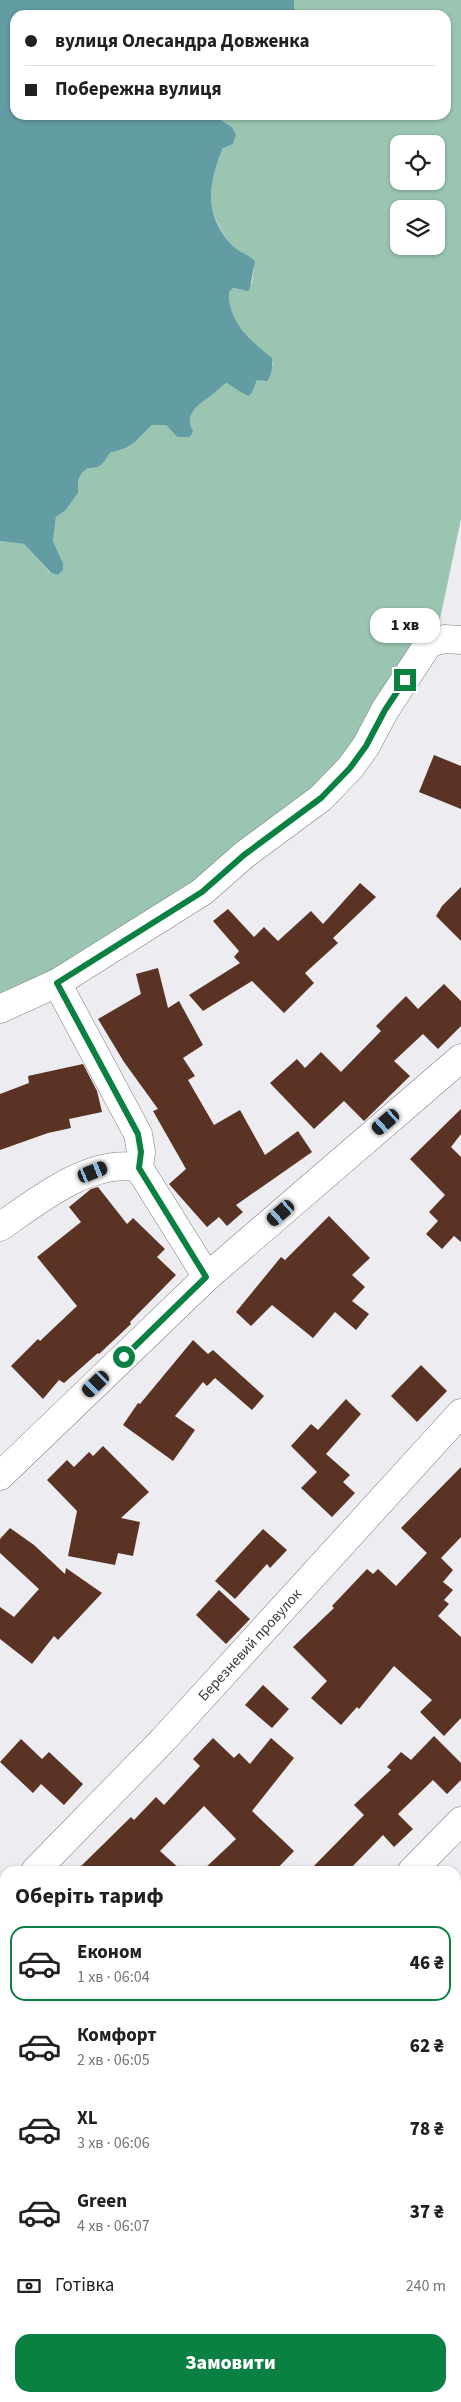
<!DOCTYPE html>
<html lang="uk">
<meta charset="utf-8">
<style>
:root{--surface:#fff;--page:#f2f2f2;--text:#202124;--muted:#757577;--line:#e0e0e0;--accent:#0b8043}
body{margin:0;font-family:"Source Sans 3",sans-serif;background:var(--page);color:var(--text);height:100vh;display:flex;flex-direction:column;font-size:19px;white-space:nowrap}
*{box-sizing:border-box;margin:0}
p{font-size:16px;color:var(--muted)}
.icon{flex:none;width:28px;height:28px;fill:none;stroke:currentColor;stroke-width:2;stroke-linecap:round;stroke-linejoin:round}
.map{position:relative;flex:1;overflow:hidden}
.side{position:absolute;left:0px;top:1866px;width:461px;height:536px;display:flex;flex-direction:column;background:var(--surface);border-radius:15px 15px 0 0;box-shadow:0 1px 4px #0004}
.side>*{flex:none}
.hud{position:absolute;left:10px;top:10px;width:441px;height:110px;border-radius:15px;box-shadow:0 1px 4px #0004;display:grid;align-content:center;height:110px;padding:0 15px;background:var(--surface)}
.controls{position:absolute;left:390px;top:135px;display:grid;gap:10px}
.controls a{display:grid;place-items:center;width:55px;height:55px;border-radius:10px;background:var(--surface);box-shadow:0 1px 4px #0004;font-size:25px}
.end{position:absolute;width:22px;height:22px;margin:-11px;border:6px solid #0b8043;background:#fff;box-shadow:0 0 0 2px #fff}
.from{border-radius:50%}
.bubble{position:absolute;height:35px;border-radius:15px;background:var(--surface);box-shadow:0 1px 4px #0004;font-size:16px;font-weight:800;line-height:35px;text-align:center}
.car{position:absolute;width:15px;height:30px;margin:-15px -8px;border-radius:6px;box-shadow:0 0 4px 1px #0007;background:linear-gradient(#222 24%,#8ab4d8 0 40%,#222 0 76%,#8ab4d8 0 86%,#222 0)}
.hud b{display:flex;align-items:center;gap:18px;height:48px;font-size:19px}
.hud b+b{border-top:1px solid var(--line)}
.hud i{width:12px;height:12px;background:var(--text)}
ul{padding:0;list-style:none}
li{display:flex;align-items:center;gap:15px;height:75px;margin:0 10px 8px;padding:0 5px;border:2px solid transparent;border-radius:15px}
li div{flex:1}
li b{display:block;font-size:19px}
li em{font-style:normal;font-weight:800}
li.on{border-color:var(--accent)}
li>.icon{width:45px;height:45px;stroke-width:1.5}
h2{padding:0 15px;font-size:22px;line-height:60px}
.pay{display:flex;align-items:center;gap:12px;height:55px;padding:0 15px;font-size:19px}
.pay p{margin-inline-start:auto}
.button{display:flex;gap:10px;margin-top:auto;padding:10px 15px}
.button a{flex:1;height:58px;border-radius:15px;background:var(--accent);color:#fff;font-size:20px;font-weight:800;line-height:58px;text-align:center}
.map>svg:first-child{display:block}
</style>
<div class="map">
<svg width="461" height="2402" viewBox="0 0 461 2402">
<rect width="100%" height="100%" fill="#edecf0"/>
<!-- green -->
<path fill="#9ac6b1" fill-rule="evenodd" d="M 294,0 L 461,0 L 461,519 L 438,629 L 343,767 L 153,919 L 0,1002 L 0,541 L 24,544 L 50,573 L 58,574 L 63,563 L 53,541 L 56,517 L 66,510 L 78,493 C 78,481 77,476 88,468 L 95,468 L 110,453 L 126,448 L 135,442 L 152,425 L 166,425 L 177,437 L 190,437 C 194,429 188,426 190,418 C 192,407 218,387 228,383 L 238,388 L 242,392 L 252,393 L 257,380 L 270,378 L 273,363 C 269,356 265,355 259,349 C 243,333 228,316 229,292 L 232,288 L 244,290 L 252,283 L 254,268 L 250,257 C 239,255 231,245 225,236 C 198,197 216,166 232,127 L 213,115 L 446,115 L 446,15 L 297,15 L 294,8 ZM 399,144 L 436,144 L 436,181 L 399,181 ZM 399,209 L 436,209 L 436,246 L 399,246 Z"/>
<!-- water -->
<path fill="#639da4" d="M 0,0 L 294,0 L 294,8 L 297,15 L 15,15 L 15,115 L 213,115 L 232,127 L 236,135 L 233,144 L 223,148 C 209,182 203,212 230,243 C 237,252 248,254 255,261 L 250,288 L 248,291 L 233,288 L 229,292 C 228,322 251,341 272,358 C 273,364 272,377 267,381 L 257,380 L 252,393 L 248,396 C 241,392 234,388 227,383 C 221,386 219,389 214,393 C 203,402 182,413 193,431 L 190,437 L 177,437 L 166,425 L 152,425 L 135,442 L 126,448 L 110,453 C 103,462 102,469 88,468 C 77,476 78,481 78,493 L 66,510 L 56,517 L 53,541 L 63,563 L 63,570 L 58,575 L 51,573 L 24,544 L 0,541 Z"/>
<!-- building -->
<g fill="#5a3324">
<path d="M 434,755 L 461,766 L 461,809 L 419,792 Z"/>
<path d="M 360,883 L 376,897 L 333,938 L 338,943 L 305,973 L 314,983 L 284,1013 L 252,981 L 203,1011 L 189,995 L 240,963 L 234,957 L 239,951 L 213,921 L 228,909 L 254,937 L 264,927 L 278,941 L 311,911 L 323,924 Z"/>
<path d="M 461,887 L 461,941 L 436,916 L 442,906 Z"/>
<path d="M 158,968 L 168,1008 L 179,1001 L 203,1045 L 183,1058 L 195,1076 L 188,1080 L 214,1125 L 240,1110 L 265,1155 L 298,1131 L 312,1152 L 236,1205 L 243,1212 L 227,1226 L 219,1217 L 207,1227 L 169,1184 L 186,1169 L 153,1111 L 158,1109 L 124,1062 L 98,1019 L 141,994 L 136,974 Z"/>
<path d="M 444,984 L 461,1001 L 461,1026 L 438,1049 L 423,1034 L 394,1061 L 410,1076 L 364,1121 L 344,1101 L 314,1129 L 270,1083 L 297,1059 L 305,1068 L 321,1052 L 341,1072 L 381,1031 L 376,1026 L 406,996 L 418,1009 Z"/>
<path d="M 83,1064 L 97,1091 L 102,1112 L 69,1119 L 71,1128 L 48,1133 L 0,1150 L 0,1094 L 29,1083 L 28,1076 Z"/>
<path d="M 461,1109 L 461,1134 L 451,1147 L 461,1157 L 461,1242 L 454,1236 L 442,1249 L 426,1234 L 438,1221 L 429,1212 L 445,1195 L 410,1159 Z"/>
<path d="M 98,1187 L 127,1224 L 133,1218 L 165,1249 L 157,1257 L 176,1275 L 130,1322 L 131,1324 L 99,1354 L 98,1353 L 64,1383 L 59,1380 L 43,1399 L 11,1366 L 38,1339 L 40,1341 L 77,1306 L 37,1257 L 81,1222 L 69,1207 L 91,1189 Z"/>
<path d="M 329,1216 L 370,1258 L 352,1275 L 365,1287 L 352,1301 L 369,1314 L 356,1330 L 335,1312 L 313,1338 L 272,1305 L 251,1326 L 236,1312 L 281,1257 L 285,1260 Z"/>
<path d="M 193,1340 L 208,1354 L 213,1350 L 264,1396 L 252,1410 L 215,1378 L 207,1386 L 203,1382 L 175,1416 L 195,1430 L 173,1461 L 123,1425 L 138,1403 L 140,1404 Z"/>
<path d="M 421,1365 L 447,1391 L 417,1422 L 391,1396 Z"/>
<path d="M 346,1399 L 361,1414 L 326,1454 L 350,1475 L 343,1482 L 355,1493 L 332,1517 L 301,1488 L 317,1472 L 291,1446 L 311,1424 L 318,1430 Z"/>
<path d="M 103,1446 L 149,1492 L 121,1518 L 140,1522 L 133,1556 L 118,1553 L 115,1565 L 68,1556 L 77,1511 L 47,1480 L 67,1460 L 74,1467 L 89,1452 L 93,1456 Z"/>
<path d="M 461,1467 L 461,1537 L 441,1558 L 453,1570 L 443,1582 L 453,1590 L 444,1600 L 449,1604 L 438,1616 L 461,1637 L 461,1718 L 444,1736 L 420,1712 L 432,1700 L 394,1666 L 359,1709 L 357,1707 L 341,1725 L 311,1698 L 327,1681 L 293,1647 L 334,1608 L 332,1606 L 367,1569 L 373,1574 L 378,1569 L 396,1586 L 427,1553 L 401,1528 Z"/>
<path d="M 10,1528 L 34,1545 L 65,1574 L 66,1568 L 102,1593 L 58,1640 L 54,1636 L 32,1664 L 0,1639 L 0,1607 L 14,1617 L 39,1589 L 0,1553 L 0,1539 Z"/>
<path d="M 263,1529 L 287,1550 L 270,1568 L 267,1564 L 235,1599 L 215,1581 Z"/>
<path d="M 219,1590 L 250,1619 L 226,1644 L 196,1615 Z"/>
<path d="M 263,1685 L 289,1709 L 272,1728 L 245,1705 Z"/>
<path d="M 434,1736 L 461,1763 L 461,1780 L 447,1794 L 433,1780 L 398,1814 L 413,1829 L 394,1847 L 383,1835 L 348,1871 L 309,1871 L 364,1815 L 354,1805 L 391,1770 L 387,1767 L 401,1752 L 411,1760 Z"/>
<path d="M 213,1738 L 234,1758 L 239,1753 L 250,1764 L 271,1738 L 294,1758 L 252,1811 L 294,1851 L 275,1871 L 202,1871 L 236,1839 L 204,1806 L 160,1851 L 182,1871 L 76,1871 L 131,1817 L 134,1820 L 156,1797 L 164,1805 L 200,1766 L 193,1759 Z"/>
<path d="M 21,1739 L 42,1759 L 49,1752 L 83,1784 L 64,1805 L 41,1784 L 33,1793 L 0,1762 Z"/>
</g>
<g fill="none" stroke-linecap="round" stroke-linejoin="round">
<!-- minor casing -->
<g stroke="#7f7e82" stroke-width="29">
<g id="minor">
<path d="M 57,983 L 138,1134 L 141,1152 L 139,1168 L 207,1277"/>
<path d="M 0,1009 L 57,983 L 202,892 L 244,855 L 321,798 L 350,768 L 366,746 L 385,710 L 429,643 L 444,639 L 461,640"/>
<path d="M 0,1227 C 37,1201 92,1157 139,1168"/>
<path d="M 0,1476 L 207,1277 L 461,1058"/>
<path id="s1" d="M 35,1871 L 163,1740 L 461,1413"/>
<path d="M 412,1871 L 461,1821"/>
<path d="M 0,1906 L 5,1901"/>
<path d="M 456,2264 L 461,2259"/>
<path d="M 0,2268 L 5,2264"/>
<path d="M 0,2378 L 5,2383"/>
<path d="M 19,2398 L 23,2402"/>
<path d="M 313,2402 L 317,2398"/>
</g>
</g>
<!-- minor -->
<use href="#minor" stroke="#fff" stroke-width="28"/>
</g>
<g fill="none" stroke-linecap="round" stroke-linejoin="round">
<!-- route -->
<path stroke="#0b8043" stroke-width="6" d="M 124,1357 L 206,1277 L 139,1168 L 141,1152 L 138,1134 L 57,983 L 202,892 L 244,855 L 321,798 L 350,768 L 366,746 L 385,710 L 405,680"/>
</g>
<g text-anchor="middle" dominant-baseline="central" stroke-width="5" stroke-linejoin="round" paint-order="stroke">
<!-- street labels -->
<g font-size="15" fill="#3c3b3d" stroke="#fff">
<text stroke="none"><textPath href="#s1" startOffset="312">Березневий провулок</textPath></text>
</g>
</g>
</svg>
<div class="controls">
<a><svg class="icon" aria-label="locate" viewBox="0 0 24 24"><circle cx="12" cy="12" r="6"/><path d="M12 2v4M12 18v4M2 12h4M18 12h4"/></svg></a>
<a><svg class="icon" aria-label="layers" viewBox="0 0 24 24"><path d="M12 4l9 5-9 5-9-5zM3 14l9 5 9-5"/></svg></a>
</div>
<i class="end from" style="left:124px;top:1357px"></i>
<i class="end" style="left:405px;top:680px"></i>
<div class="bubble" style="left:370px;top:608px;width:70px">1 хв</div>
<i class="car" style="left:386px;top:1122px;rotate:229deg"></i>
<i class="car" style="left:93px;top:1172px;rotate:68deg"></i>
<i class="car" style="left:281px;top:1213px;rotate:229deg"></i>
<i class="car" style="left:96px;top:1384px;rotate:226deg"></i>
<div class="hud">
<b><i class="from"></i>вулиця Олесандра Довженка</b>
<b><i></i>Побережна вулиця</b>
</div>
<section class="side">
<h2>Оберіть тариф</h2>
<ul>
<li class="on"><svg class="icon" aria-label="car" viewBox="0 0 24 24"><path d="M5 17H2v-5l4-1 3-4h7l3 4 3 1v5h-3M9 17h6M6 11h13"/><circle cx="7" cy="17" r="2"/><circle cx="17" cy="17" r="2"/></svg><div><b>Економ</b><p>1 хв · 06:04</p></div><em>46 ₴</em></li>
<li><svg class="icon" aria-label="car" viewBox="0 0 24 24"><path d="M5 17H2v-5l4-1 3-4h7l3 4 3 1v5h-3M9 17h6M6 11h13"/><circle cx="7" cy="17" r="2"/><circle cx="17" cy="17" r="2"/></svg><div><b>Комфорт</b><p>2 хв · 06:05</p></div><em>62 ₴</em></li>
<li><svg class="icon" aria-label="car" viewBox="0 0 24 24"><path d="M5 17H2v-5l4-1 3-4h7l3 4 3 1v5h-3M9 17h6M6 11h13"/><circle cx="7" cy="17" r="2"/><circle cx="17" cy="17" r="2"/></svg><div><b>XL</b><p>3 хв · 06:06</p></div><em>78 ₴</em></li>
<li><svg class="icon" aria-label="car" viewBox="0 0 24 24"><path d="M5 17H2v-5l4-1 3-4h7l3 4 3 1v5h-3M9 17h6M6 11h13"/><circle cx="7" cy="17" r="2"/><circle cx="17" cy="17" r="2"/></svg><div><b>Green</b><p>4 хв · 06:07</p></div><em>37 ₴</em></li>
</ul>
<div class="pay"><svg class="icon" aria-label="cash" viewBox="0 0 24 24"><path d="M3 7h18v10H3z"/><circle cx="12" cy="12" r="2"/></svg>Готівка<p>240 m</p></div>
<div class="button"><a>Замовити</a></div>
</section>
</div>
